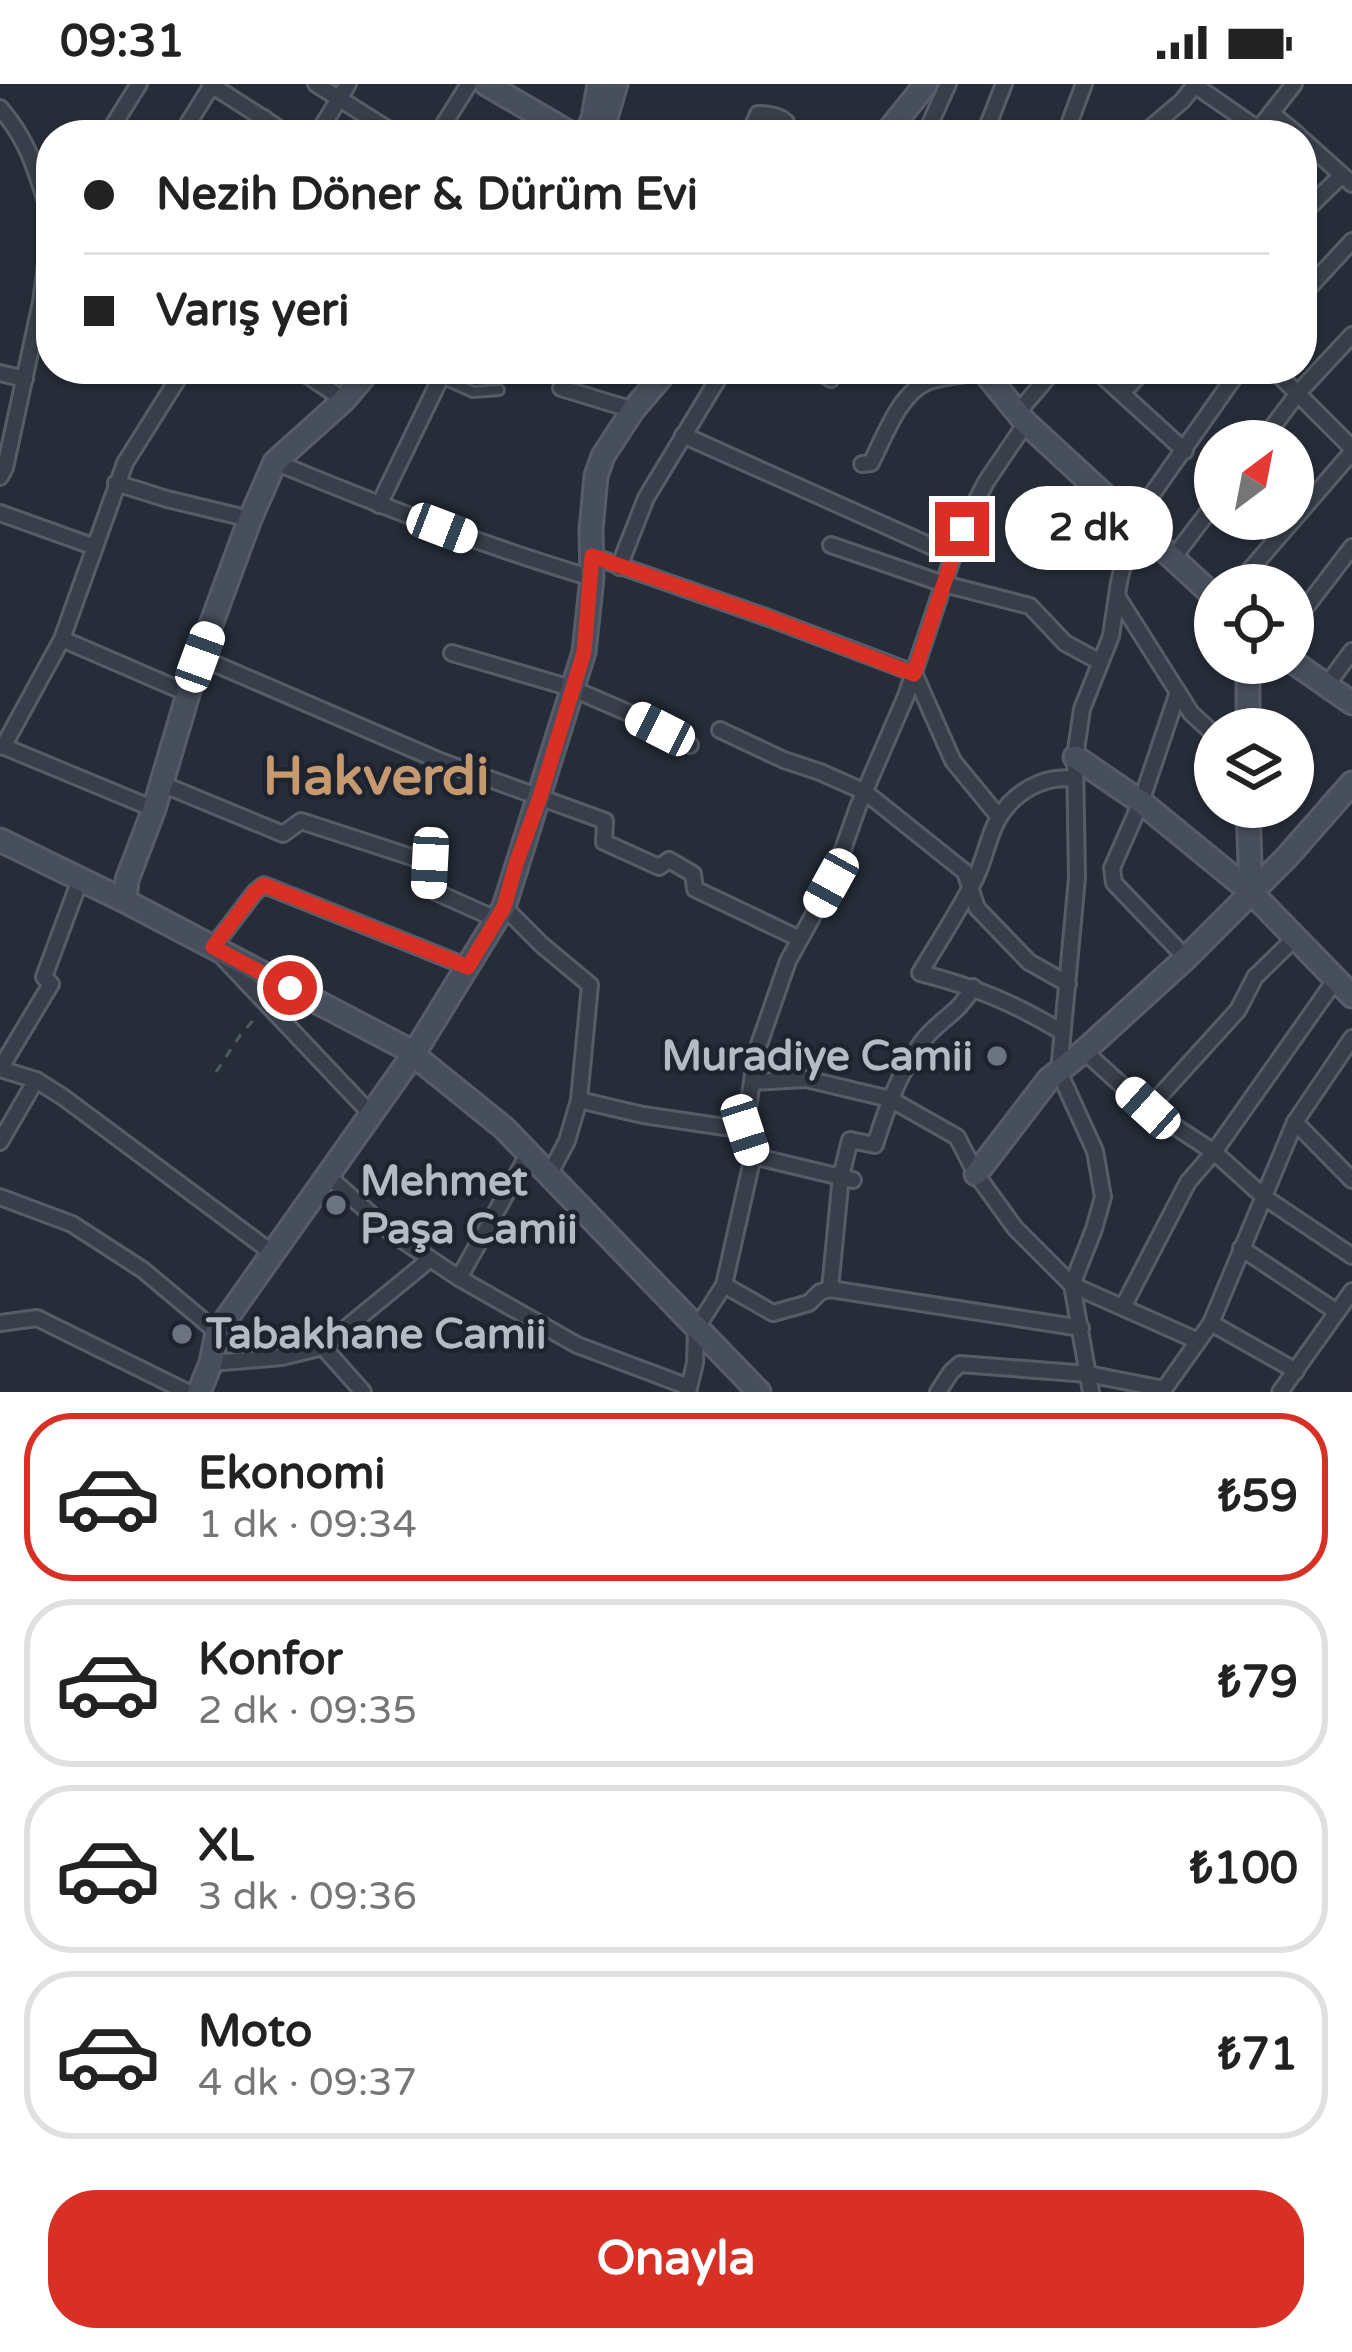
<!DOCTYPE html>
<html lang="tr">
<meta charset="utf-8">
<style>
:root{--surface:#fff;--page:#f6f6f6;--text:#222;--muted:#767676;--line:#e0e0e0;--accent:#d93025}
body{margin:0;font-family:"Varela Round",sans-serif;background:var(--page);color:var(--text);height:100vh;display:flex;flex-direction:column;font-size:45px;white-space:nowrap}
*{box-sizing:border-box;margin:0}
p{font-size:39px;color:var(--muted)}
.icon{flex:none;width:66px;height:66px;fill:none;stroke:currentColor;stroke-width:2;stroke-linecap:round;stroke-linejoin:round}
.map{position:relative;height:1308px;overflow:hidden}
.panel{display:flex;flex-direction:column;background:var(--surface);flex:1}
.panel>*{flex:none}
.hud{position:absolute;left:36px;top:36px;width:1281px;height:264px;border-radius:48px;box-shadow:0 3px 9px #0004;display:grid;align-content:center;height:264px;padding:0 48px;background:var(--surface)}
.needle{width:78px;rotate:32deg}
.buttons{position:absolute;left:1194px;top:336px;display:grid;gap:24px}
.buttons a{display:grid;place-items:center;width:120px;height:120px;border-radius:50%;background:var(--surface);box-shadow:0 3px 9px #0004;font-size:60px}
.end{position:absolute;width:54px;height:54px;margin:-27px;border:15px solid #d93025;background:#fff;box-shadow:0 0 0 6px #fff}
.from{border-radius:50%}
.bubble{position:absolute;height:84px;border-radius:42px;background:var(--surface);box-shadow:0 3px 9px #0004;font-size:39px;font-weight:700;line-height:84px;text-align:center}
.car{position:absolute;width:36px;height:72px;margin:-36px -18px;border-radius:15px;box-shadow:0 0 9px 3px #0007;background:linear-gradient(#fff 24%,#345 0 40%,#fff 0 76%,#345 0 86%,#fff 0)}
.hud b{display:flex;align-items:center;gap:42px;height:114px;font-size:45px}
.hud b+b{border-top:3px solid var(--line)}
.hud i{width:30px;height:30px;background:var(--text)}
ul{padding:21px 0 0;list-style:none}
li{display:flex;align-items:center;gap:36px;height:168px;margin:0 24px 18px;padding:0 24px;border:6px solid var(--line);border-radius:48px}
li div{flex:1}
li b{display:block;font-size:45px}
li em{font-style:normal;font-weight:700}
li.on{border-color:var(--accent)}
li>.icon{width:108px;height:108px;stroke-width:1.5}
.primary-button{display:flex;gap:24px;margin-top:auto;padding:24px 48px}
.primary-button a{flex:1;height:138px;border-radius:48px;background:var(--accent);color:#fff;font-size:48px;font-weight:700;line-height:138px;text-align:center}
.status{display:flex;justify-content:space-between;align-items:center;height:84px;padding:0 60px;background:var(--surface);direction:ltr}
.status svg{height:33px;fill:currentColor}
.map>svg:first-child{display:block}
</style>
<div class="status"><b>09:31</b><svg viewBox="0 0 49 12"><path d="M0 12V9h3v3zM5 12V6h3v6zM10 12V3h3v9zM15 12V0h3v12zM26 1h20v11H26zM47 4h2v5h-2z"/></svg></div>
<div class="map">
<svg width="1352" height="1308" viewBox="0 0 1352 1308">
<rect width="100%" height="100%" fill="#262d39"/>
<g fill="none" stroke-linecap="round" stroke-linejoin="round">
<!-- lane casing -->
<g stroke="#575d68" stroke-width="14">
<path id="lane" d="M 442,294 L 473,308 L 499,306"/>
</g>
<!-- street casing -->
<g stroke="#575d68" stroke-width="20">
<g id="street">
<path d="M 210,0 L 289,51"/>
<path d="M 316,0 L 397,51"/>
<path d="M 1193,0 L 1258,45"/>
<path d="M 0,24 C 31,60 36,89 51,133"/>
<path d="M 1271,29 L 1298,51"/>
<path d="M 107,51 L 139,0"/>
<path d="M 181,51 L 212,1"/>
<path d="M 254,51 L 264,34"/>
<path d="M 317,51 L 348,0"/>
<path d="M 437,51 L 469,0"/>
<path d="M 749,51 L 758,30 C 768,30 778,31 786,38 L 785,51"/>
<path d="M 925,51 L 948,0"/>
<path d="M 984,51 L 1004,0"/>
<path d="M 1065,51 L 1084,0"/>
<path d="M 1142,51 L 1182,17 L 1195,1"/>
<path d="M 1254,51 L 1294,0"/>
<path d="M 1302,55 L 1352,100"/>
<path d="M 1302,130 L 1342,91"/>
<path d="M 1302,211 L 1352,157"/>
<path d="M 298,285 L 344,316"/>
<path d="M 814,285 L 831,295"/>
<path d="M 1095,285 L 1185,367"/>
<path d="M 1273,285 L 1352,364"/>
<path d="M 0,289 L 25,295"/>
<path d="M 561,304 L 633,326"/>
<path d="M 1122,309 L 1145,285"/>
<path d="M 1018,328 L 1055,285"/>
<path d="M 683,351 L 953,472"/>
<path d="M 1262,357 L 1298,309 L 1352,251"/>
<path d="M 275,378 C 379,421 484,462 592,494"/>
<path d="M 862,380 L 871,379 C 884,354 899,310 927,298 C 945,291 967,290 986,288"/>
<path d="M 0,393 L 5,384 L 41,218 L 51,143"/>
<path d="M 116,399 L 167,415 L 250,435"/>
<path d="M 379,421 L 441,293 L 440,285"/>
<path d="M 0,429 L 95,463"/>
<path d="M 831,461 L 944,500 L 1030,522 L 1065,559 L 1100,578"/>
<path d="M 592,472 L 766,533 L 914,589 L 953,677 L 999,733"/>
<path d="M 1173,474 L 1215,419"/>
<path d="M 619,483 L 646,414 L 724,285"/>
<path d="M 1237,501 L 1352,368"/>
<path d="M 1117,512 L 1191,629 L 1215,651"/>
<path d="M 1293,540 L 1352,463"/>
<path d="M 62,555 L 187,609"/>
<path d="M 452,569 L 571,604 L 631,630 L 690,661"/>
<path d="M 199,573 L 440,677 L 605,737 L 604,758 L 659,783 L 669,776 L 693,790 L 695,805 L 800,855"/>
<path d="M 1327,601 L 1352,567"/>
<path d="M 1178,608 L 1141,718 L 1112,784 L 1114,799 L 1186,874"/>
<path d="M 720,646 L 784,676 L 820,688 L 865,708 L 965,788 L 977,824 L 1029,878 L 1068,900"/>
<path d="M 0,661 L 154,725"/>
<path d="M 3,663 L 62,555 L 125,379 L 184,285"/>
<path d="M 162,700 L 283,750 L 301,737 L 430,779 L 429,805 L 498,836"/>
<path d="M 80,796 L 44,893 L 51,900 L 0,985 L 36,996 L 63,1013 L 271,1168"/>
<path d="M 504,823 L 542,861 L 590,901 L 579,1016 L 567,1057 L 549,1091"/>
<path d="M 1062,948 C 1014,919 975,903 920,889 C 938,859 957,830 973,799 C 984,779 987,756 997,737 C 1012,709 1044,690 1075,695"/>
<path d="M 1084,967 L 1148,1025 L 1214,1068 L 1264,1113 L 1352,1172"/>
<path d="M 752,998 L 806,995 L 890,1015 L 957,1053 L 976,1090 L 1015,1144 L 1072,1201 L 1198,1257"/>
<path d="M 579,1016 L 643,1031 L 745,1046"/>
<path d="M 1148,1025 L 1238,926 L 1255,893 L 1295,854"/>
<path d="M 370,1029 L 213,863 L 255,808 L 264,801 L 468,883"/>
<path d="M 1295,1038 L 1352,1096"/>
<path d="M 0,1058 L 36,996"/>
<path d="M 753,1072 L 853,1096"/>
<path d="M 329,1093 L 393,1150 L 459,1194 L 577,1261 L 689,1303"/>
<path d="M 0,1113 L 72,1140 L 143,1186 L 217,1248"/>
<path d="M 1241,1164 L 1337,1228"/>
<path d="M 459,1194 L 529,1069"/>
<path d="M 724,1201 L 773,1229 L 809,1219 L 820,1208 L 830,1205 L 1081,1244"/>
<path d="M 830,1205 L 841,1092 L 850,1056 L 875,1061 C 886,1026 899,988 922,958 C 939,935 958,931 973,903"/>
<path d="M 1123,1223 L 1188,1098 L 1214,1068 L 1336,895"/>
<path d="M 0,1239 L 37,1234 L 187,1308"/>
<path d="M 1211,1239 L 1296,1287"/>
<path d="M 323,1263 L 363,1308"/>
<path d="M 211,1279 L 282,1273 L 323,1263 L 429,1176"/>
<path d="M 688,1308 L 695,1279 L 696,1245 L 724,1201 L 753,1072 L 745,1046 L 756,969 L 788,877 L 831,799 L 858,723 L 906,612 L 962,445 L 986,398 L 1026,339"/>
<path d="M 938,1308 L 951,1288 L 960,1280 L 1088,1290 L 1164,1305"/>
<path d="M 1091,1308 L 1072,1201 L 1094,1145 L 1103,1113 L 1095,1067 L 1059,988 L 1077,794 L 1075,673 L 1082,625 L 1111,552 L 1119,498 L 1134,436 L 1240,285"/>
<path d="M 1162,1308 L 1211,1239 L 1295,1038 L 1352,954"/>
<path d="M 1280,1308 L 1352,1207"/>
</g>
</g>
<!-- secondary casing -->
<g stroke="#575d68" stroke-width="27">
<g id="secondary">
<path d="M 486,0 L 573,51"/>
<path d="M 586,51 L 593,34 L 599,0"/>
<path d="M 601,51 L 616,0"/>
<path d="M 885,51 L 926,0"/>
<path d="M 982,285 L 1026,339 L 1215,513"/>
<path d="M 1293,578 L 1352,619"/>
<path d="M 1248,645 L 1248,579"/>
<path d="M 1075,673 L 1141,718 L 1251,808 L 1352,912"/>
<path d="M 1248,723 L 1251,808"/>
<path d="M 0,756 L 125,817 L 405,964 L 504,1044 L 759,1308"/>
<path d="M 125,817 L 127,796 L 154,725 L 199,573 L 250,435 L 275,378 L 344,316 L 370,285"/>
<path d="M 976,1090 L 1049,995 L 1084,967 L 1186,874 L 1287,773 L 1352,699"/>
<path d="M 199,1308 L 211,1279 L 217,1248 L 413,971 L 504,823 L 584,568 L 592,494 L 591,446 L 596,392 L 603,372 L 633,326 L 668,285"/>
</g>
</g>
<!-- path -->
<path stroke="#4c5b5e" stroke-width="3" stroke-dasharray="9 9" stroke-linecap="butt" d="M 216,988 L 241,950 L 259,930"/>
<!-- lane -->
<use href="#lane" stroke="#393f4a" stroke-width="8"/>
<!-- street -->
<use href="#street" stroke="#393f4a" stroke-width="14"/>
<!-- secondary -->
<use href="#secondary" stroke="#484f5c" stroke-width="21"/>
</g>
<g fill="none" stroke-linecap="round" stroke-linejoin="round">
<!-- route -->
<path stroke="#d93025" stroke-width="15" d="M 290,904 L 213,863 L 255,808 L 264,801 L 468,883 L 504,823 L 516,780 L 540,713 L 584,568 L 592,472 L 769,534 L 914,590 L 962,445"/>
</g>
<!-- markers -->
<g fill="#6b7280" stroke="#1e242f" stroke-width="4.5">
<circle cx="997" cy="972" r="12"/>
<circle cx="336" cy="1121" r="12"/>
<circle cx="182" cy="1250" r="12"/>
</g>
<g text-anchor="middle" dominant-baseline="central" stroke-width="9" stroke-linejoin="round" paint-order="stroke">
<!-- poi labels -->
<g font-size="42" font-weight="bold" fill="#b5bac5" stroke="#1e242f" text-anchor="start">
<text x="973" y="972" text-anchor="end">Muradiye Camii</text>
<text x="360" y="1097">Mehmet<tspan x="360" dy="48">Paşa Camii</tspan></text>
<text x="206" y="1250">Tabakhane Camii</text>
</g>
<!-- district labels -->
<g font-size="54" font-weight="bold" fill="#c7996e" stroke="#1e242f">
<text x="376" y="692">Hakverdi</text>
</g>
</g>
</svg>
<div class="buttons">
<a><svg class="needle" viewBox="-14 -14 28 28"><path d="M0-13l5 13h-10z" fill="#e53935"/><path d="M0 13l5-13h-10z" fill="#767676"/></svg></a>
<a><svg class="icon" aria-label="locate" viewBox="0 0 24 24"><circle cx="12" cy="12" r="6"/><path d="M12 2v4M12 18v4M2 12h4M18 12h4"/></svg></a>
<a><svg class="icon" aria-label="layers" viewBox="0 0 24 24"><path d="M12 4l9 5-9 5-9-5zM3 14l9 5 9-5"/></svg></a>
</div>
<i class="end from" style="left:290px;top:904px"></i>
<i class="end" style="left:962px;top:445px"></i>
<div class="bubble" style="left:1005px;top:402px;width:168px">2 dk</div>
<i class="car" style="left:442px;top:444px;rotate:111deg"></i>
<i class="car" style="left:200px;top:573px;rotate:20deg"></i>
<i class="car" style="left:660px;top:645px;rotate:297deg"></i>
<i class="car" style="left:430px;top:779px;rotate:183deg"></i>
<i class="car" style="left:831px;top:799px;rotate:209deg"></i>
<i class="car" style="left:1148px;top:1024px;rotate:312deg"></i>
<i class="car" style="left:745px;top:1046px;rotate:162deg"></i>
<div class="hud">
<b><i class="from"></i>Nezih Döner &amp; Dürüm Evi</b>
<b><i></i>Varış yeri</b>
</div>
</div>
<section class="panel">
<ul>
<li class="on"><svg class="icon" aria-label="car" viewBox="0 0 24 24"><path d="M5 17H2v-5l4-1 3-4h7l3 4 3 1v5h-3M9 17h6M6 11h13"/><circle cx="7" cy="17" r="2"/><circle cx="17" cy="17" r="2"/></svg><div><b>Ekonomi</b><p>1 dk · 09:34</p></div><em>₺59</em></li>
<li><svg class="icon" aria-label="car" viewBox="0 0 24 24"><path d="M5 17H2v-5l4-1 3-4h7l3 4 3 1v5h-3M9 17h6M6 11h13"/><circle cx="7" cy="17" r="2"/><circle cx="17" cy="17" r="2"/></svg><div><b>Konfor</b><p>2 dk · 09:35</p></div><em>₺79</em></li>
<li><svg class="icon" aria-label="car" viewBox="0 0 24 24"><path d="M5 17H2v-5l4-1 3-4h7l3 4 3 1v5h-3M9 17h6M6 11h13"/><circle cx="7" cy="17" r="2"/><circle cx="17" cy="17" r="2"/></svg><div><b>XL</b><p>3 dk · 09:36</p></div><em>₺100</em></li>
<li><svg class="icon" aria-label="car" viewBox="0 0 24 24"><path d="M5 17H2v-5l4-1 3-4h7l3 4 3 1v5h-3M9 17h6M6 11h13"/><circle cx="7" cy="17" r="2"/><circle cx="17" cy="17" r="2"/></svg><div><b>Moto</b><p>4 dk · 09:37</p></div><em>₺71</em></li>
</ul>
<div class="primary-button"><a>Onayla</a></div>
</section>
